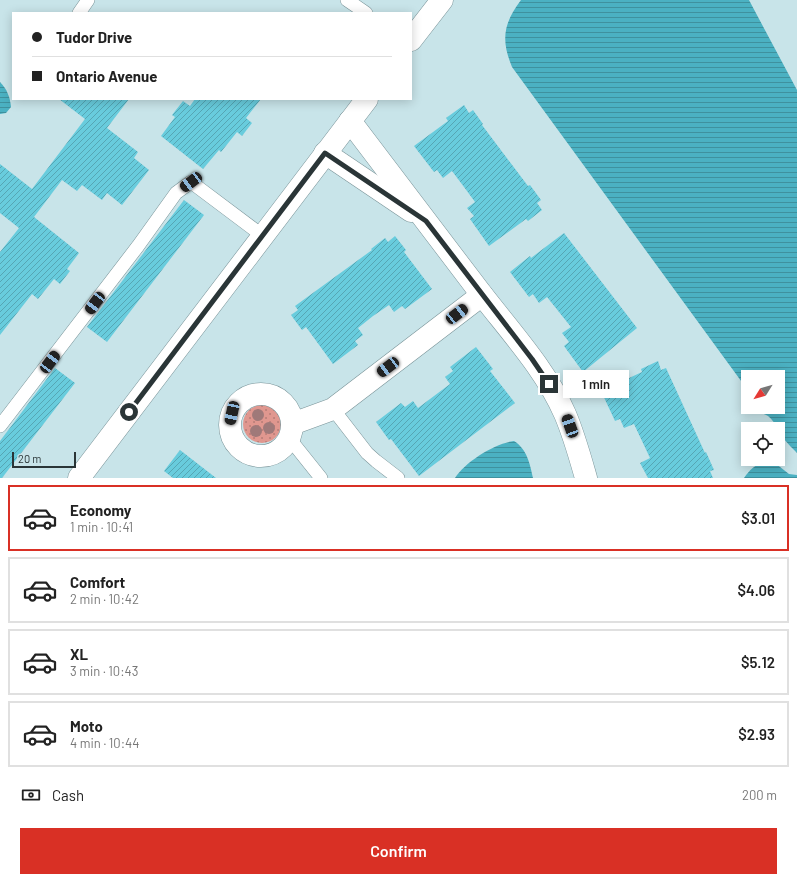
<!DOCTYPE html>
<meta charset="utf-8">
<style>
:root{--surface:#fff;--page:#f6f6f6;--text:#222;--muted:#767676;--line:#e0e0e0;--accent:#d93025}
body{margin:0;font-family:Barlow,sans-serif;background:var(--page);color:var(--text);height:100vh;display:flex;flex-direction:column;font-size:15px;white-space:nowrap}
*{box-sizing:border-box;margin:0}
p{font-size:13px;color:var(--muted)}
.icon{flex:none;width:22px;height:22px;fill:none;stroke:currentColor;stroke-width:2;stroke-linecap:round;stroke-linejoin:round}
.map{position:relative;height:478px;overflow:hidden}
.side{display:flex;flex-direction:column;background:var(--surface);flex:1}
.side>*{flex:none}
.top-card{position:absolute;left:12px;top:12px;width:400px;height:88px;border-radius:0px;box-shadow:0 2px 10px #0003;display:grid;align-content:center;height:88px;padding:0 20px;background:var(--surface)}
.needle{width:26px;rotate:233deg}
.controls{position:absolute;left:741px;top:370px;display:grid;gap:8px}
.controls a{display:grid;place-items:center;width:44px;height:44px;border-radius:0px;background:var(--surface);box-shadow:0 2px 10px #0003;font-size:20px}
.scale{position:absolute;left:12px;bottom:10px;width:64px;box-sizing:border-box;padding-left:4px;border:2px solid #2a3537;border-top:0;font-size:11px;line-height:14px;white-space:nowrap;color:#2a3537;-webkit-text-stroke:3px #c8e4e9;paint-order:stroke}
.end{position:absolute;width:18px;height:18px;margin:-9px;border:5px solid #2a3537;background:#fff;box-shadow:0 0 0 2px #fff}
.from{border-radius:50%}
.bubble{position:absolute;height:28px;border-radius:0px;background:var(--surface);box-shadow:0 2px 10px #0003;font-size:13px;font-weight:600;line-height:28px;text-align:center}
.car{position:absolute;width:12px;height:24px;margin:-12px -6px;border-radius:5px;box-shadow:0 0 3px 1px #0007;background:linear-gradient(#222 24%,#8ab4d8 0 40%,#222 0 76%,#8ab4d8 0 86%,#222 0)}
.top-card b{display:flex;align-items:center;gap:14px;height:38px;font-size:15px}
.top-card b+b{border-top:1px solid var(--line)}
.top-card i{width:10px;height:10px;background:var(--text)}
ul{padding:7px 0 0;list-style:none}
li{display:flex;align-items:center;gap:12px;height:66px;margin:0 8px 6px;padding:0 12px;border:2px solid var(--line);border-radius:0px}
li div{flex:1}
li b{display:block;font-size:15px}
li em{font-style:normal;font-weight:600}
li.selected{border-color:var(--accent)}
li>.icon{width:36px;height:36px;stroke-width:1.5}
.pay{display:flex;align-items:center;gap:10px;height:44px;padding:0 20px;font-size:15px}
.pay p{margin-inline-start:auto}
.cta{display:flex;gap:8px;margin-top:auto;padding:8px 20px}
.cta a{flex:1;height:46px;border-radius:0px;background:var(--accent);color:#fff;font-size:16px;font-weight:600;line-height:46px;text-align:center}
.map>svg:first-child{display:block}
</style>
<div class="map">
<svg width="797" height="478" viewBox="0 0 797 478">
<defs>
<pattern id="grass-dots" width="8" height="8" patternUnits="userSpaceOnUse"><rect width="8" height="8" fill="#e0978f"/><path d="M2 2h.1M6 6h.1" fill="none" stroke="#b67c76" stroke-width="1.8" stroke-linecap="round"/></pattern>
<pattern id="water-rules" width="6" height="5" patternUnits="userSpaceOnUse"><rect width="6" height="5" fill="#4bb1c2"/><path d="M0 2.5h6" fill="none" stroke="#3f919e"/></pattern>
<pattern id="building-hatch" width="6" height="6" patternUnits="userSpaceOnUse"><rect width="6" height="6" fill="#68ccdd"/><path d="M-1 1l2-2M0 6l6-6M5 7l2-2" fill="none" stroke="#56a6b4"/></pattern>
</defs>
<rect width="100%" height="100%" fill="#c8e4e9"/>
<!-- grass -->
<circle fill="url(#grass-dots)" cx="262" cy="424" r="19"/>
<!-- water -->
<g fill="url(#water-rules)" fill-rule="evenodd">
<path d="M 521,0 L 749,0 L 797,90 L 797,453 C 793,449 788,444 784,439 C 778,432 776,422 768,416 C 760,411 749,416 745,403 C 743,397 746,392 744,385 L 512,67 C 501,40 503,24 521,0 ZM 748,377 L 778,377 L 778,407 L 748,407 Z"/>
<path d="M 0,82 C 7,89 10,97 11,107 L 6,113 L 0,114 Z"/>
<path d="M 514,441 C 527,449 530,464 533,478 L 455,478 C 465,462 495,443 514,441 Z"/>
<path d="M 765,461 L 775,463 L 789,474 L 797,475 L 797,478 L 744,478 C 750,469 755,465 765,461 Z"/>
</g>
<!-- building -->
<g fill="url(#building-hatch)">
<path d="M 59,99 L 129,99 L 107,128 L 138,152 L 134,158 L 149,170 L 122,205 L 107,193 L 102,200 L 82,185 L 77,191 L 62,180 L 34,217 L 79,253 L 67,269 L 70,271 L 60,284 L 54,279 L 38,299 L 32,294 L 0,335 L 0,252 L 19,228 L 0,213 L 0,164 L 32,189 L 85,119 Z"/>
<path d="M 195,99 L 261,99 L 246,118 L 252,123 L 242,136 L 237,132 L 221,152 L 219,150 L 203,169 L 161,136 L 175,117 L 172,115 L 183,101 L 190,106 Z"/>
<path d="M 464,105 L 469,113 L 473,110 L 483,124 L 482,125 L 528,186 L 530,185 L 541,200 L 537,203 L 542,210 L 528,221 L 526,219 L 489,246 L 470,219 L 474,216 L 467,208 L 475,202 L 464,187 L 452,171 L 443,178 L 437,170 L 434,172 L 414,146 L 448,121 L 446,118 Z"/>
<path d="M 184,200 L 204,215 L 107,342 L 87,327 Z"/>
<path d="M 564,233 L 637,328 L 583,372 L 564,346 L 569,342 L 562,333 L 571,327 L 547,297 L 539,303 L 533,294 L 529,297 L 510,272 L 530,256 L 531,258 Z"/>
<path d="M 395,236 L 406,250 L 404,252 L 432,289 L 405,309 L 402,306 L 394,312 L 389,305 L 373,316 L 358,328 L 363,335 L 355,341 L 358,345 L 333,364 L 306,327 L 302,330 L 291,315 L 298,310 L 295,306 L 372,250 L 371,249 L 385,238 L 388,242 Z"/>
<path d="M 476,347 L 493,369 L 490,371 L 515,403 L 419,476 L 391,439 L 389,440 L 376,422 L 401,403 L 405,407 L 413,401 L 418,408 L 450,384 L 445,377 L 453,371 L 450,367 Z"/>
<path d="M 658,361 L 661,370 L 666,368 L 705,453 L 706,452 L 714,470 L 710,471 L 713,478 L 648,478 L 640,463 L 650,458 L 634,424 L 624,428 L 620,419 L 615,421 L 601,391 L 642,372 L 641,369 Z"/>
<path d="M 55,368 L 75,383 L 2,478 L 0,478 L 0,441 Z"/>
<path d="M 180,450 L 216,478 L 173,478 L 164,471 Z"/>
</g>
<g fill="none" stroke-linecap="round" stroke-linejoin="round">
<!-- service casing -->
<g stroke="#799398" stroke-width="14">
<g id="service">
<path d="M 347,0 L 366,13"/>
<path d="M 79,13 L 88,0"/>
<path d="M 333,409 L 367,453 L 376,461 L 398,478"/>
<path d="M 0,426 L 138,246 L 176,193 L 191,182 L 263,236"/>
<path d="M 289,438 L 321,478"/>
</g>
</g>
<!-- minor casing -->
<g stroke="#799398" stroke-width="23">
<g id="minor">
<path d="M 411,40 L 442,0"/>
<path d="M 350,121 C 391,175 432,229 473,283 C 505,326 544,366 565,414 C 574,435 580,457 586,478"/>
<path d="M 325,153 L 411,211"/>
<circle cx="261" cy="425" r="31"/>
<path d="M 292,424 L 333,409 L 482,295"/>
<path d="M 79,478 L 367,99"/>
</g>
</g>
<!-- service -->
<use href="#service" stroke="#fff" stroke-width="13"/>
<!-- minor -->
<use href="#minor" stroke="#fff" stroke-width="22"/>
</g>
<!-- trees -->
<g fill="#9f7979">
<circle cx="258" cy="415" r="6"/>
<circle cx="269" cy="428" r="6"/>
<circle cx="256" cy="431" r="6"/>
</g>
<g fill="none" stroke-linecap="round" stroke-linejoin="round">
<!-- route -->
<path stroke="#2a3537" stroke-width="5" d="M 129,412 L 325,153 L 426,221 L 532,359 L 549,384"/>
</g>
</svg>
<div class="controls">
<a><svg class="needle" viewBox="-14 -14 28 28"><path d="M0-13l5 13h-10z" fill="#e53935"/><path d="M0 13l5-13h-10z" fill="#767676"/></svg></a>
<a><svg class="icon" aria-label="locate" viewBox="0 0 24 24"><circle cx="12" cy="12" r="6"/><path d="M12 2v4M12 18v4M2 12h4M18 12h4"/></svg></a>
</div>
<div class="scale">20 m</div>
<i class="end from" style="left:129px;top:412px"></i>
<i class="end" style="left:549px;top:384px"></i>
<div class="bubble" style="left:563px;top:370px;width:66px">1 min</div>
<i class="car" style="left:191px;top:182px;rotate:233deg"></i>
<i class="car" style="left:95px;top:303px;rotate:217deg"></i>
<i class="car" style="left:457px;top:314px;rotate:52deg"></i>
<i class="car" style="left:50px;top:362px;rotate:37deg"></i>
<i class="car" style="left:388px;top:367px;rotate:233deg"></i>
<i class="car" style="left:232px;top:413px;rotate:192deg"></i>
<i class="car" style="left:570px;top:426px;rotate:340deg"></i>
<div class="top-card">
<b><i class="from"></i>Tudor Drive</b>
<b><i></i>Ontario Avenue</b>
</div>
</div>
<section class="side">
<ul>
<li class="selected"><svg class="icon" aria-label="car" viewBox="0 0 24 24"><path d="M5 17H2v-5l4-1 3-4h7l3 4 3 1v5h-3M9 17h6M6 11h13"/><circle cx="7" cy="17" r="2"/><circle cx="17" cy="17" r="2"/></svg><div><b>Economy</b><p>1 min · 10:41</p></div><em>$3.01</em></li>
<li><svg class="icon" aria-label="car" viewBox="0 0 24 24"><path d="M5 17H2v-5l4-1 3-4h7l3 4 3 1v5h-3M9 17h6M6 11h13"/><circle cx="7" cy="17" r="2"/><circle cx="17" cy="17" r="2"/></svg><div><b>Comfort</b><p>2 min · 10:42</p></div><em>$4.06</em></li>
<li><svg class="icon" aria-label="car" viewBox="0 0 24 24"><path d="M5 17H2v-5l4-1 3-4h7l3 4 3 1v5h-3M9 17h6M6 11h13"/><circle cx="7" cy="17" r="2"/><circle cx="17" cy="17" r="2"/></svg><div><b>XL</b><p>3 min · 10:43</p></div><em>$5.12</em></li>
<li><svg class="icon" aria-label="car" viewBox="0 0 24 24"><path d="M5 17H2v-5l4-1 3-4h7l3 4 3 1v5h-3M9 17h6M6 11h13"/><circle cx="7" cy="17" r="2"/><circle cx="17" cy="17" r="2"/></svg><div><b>Moto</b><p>4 min · 10:44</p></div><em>$2.93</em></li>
</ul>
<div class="pay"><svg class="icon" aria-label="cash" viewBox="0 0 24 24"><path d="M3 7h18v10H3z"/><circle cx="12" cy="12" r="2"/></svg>Cash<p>200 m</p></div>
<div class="cta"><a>Confirm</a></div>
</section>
